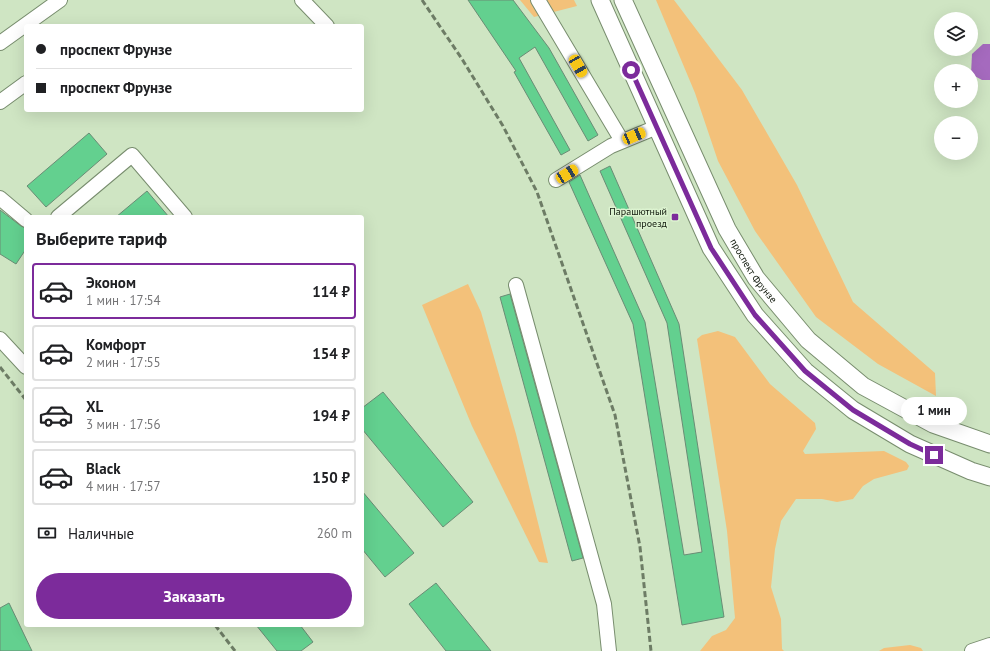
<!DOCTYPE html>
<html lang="ru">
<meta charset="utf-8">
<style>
:root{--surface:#fff;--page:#f6f6f6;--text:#202124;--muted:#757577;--line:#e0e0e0;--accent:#7c2b9b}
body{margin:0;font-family:"PT Sans",sans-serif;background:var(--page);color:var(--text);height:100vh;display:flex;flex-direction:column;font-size:15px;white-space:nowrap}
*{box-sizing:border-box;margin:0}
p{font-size:13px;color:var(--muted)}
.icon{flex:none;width:22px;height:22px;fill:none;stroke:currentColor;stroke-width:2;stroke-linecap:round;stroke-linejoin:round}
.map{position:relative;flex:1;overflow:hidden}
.panel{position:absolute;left:24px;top:215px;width:340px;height:412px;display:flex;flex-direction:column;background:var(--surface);border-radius:4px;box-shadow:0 4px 16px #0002}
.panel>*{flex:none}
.hud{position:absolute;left:24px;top:24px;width:340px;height:88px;border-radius:4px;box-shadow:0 4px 16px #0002;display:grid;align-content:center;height:88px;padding:0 12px;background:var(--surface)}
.buttons{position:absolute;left:934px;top:12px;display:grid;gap:8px}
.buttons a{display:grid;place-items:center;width:44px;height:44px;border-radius:50%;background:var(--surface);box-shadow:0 4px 16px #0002;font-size:20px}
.end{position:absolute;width:18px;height:18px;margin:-9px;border:5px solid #7c2b9b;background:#fff;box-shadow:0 0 0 2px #fff}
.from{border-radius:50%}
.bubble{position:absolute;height:28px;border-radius:14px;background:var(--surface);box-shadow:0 4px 16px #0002;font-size:13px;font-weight:800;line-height:28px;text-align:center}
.car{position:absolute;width:12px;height:24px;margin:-12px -6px;border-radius:5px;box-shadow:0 0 3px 1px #0007;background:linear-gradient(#f5c518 24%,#345 0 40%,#f5c518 0 76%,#345 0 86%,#f5c518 0)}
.hud b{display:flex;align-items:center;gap:14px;height:38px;font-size:15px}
.hud b+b{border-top:1px solid var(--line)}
.hud i{width:10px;height:10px;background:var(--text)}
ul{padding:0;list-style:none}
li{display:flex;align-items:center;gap:12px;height:56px;margin:0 8px 6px;padding:0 4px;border:2px solid var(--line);border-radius:4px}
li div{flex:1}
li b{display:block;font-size:15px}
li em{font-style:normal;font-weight:800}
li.on{border-color:var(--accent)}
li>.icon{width:36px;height:36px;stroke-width:1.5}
h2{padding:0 12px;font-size:18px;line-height:48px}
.pay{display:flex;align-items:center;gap:10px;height:44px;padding:0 12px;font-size:15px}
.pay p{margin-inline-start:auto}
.button{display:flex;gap:8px;margin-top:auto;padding:8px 12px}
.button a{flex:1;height:46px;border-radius:24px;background:var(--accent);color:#fff;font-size:16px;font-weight:800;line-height:46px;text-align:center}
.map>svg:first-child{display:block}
</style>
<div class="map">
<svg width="990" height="651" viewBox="0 0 990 651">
<rect width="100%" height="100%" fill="#cfe5c3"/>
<!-- green -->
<g fill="#f3c17a">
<path d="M 520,0 L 574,0 L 577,6 L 534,17 Z"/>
<path d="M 656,0 L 674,0 L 742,90 L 797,185 L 853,302 L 935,373 L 936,396 L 878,364 L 816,317 L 755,231 L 718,161 L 695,93 Z"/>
<path d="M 468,284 L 481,312 L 516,434 L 548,563 L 539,562 L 472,426 L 422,305 Z"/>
<path d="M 718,331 L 735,337 L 770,384 L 815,423 L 816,429 L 803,451 L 805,454 L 884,451 L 906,462 L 909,466 L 907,470 L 874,479 L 863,486 L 853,499 L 837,502 L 822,499 L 796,499 L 781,521 L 775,549 L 771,587 L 781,619 L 782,649 L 784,651 L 700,651 L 712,636 L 726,630 L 735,618 L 727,531 L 697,339 L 702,335 Z"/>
<path d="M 910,645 L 921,648 L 923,651 L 879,651 L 884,648 Z"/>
</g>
<!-- water -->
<path fill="#a56abe" d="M 983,44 L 990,44 L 990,80 L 982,80 L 971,74 L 972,54 Z"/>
<!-- building -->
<g fill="#63d08f" stroke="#6a8c75">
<path d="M 468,0 L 513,0 L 549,48 L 598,135 L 588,141 L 535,47 L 519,58 L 570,150 L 561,155 L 514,72 L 516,71 Z"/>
<path d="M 89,133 L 107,154 L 46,207 L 27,186 Z"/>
<path d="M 610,166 L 679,324 L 724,617 L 682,625 L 633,324 L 569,182 L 580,175 L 645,322 L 684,555 L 702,552 L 667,323 L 600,171 Z"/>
<path d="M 147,191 L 169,217 L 116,217 Z"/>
<path d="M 0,210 L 21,226 L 26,228 L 26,249 L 16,264 L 0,254 Z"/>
<path d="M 510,294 L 583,558 L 572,561 L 500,297 Z"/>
<path d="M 383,392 L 473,502 L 443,527 L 362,429 L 362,408 Z"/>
<path d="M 362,491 L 414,553 L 385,577 L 362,549 Z"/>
<path d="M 436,583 L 491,651 L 446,651 L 409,604 Z"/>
<path d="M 9,603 L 32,651 L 0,651 L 0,608 Z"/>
<path d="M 256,625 L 300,625 L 313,642 L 301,651 L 277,651 Z"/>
</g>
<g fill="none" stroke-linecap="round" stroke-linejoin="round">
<!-- minor casing -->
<g stroke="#788d6e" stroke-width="16">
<g id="minor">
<path d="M 302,0 L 327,26"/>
<path d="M 538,0 L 622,141"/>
<path d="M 0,43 L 60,0"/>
<path d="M 0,102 L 26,83"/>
<path d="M 556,180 L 611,146 L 657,127"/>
<path d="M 0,198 L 26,220"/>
<path d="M 58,217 L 132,155 L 185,217"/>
<path d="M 516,285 L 604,604 L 609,651"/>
<path d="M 0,339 L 26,367"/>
<path d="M 972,651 L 990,645"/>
</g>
</g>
<!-- major casing -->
<g stroke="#788d6e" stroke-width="19">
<g id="major">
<path d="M 600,0 L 711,248 L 755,315 L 805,371 L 853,410 L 910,444 L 971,471 L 990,477"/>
<path id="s1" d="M 623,0 L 727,229 L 756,278 L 808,340 L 863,386 L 933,424 L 990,444"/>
</g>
</g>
<!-- minor -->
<use href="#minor" stroke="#fff" stroke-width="14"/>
<!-- major -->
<use href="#major" stroke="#fff" stroke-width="17"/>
<!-- rail -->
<g stroke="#6d7c65" stroke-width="3" stroke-dasharray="6 3" stroke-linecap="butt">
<path d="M 422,0 L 462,59 L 503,126 L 537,192 L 615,415 L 640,547 L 651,651"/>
<path d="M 0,367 L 26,400"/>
<path d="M 215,625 L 235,651"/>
</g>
</g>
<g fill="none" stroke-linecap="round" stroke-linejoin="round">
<!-- route -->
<path stroke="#7c2b9b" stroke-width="5" d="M 631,70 L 711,248 L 755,315 L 805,371 L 853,410 L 910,444 L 934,455"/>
</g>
<!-- markers -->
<rect fill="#7c2b9b" stroke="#dcf3d0" stroke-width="1.5" x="671" y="213" width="8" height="8" rx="2"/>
<g text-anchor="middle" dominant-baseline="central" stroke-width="3" stroke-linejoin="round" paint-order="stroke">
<!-- poi labels -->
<g font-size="10" fill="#10180c" stroke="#dcf3d0" text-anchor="end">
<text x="667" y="211">Парашютный<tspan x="667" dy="12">проезд</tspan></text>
</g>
<!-- street labels -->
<g font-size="10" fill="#10180c" stroke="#dcf3d0">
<text stroke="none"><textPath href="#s1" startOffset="301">проспект Фрунзе</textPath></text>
</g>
</g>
</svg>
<div class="buttons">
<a><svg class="icon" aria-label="layers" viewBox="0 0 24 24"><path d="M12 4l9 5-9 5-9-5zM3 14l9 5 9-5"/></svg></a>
<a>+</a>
<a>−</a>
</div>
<i class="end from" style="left:631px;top:70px"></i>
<i class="end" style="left:934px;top:455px"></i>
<div class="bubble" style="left:901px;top:397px;width:66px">1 мин</div>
<i class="car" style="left:578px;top:66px;rotate:150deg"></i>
<i class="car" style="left:634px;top:136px;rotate:67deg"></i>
<i class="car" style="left:567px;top:174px;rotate:58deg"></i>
<div class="hud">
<b><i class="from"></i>проспект Фрунзе</b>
<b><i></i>проспект Фрунзе</b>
</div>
<section class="panel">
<h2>Выберите тариф</h2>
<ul>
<li class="on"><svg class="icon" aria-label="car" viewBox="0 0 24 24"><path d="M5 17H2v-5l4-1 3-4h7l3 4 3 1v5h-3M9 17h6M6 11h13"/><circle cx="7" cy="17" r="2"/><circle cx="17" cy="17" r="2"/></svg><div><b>Эконом</b><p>1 мин · 17:54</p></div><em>114 ₽</em></li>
<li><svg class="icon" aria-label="car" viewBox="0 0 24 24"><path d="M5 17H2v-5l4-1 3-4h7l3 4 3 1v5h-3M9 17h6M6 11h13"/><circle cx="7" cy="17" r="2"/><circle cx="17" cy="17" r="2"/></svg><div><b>Комфорт</b><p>2 мин · 17:55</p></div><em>154 ₽</em></li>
<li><svg class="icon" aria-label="car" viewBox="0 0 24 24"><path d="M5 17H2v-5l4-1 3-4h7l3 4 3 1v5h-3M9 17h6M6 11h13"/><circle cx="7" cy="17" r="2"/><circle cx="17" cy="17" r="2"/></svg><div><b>XL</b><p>3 мин · 17:56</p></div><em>194 ₽</em></li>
<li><svg class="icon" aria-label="car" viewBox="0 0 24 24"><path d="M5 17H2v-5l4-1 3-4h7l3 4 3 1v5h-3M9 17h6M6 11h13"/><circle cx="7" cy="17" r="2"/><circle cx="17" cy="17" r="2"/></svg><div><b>Black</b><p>4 мин · 17:57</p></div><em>150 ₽</em></li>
</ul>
<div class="pay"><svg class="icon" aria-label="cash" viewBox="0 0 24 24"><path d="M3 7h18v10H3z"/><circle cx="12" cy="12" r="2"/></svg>Наличные<p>260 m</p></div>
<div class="button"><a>Заказать</a></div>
</section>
</div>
